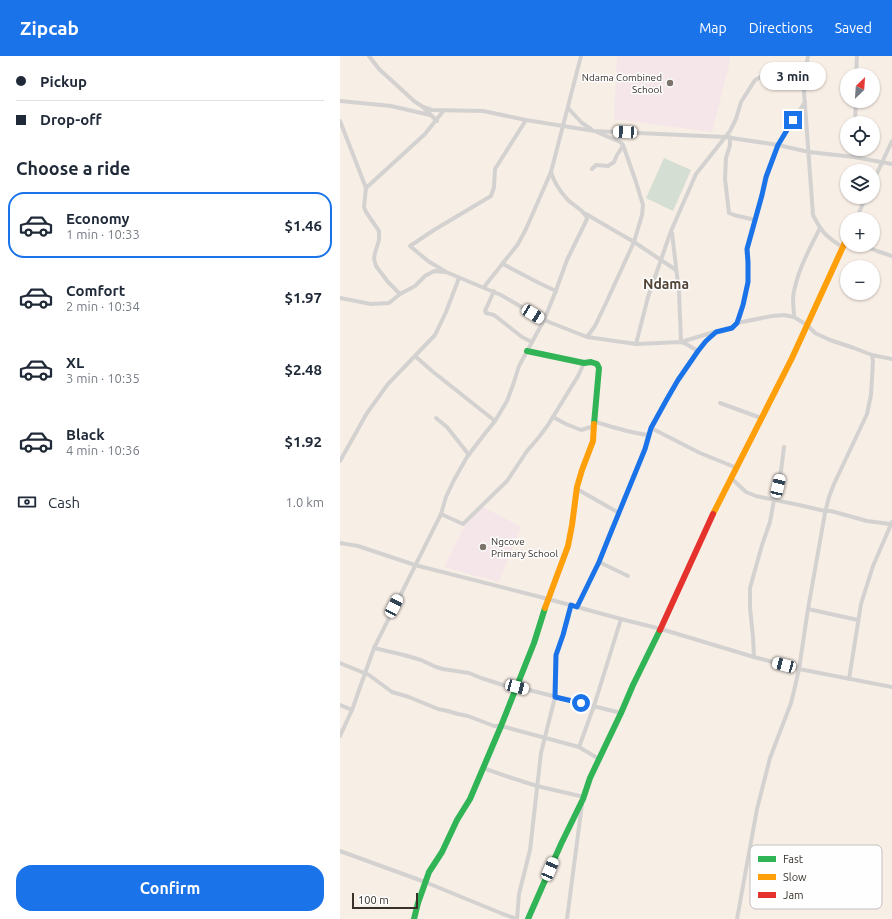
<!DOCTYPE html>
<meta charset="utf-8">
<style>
:root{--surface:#fff;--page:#f6f6f7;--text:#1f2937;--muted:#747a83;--line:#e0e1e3;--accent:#1a73e8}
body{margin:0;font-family:Ubuntu,sans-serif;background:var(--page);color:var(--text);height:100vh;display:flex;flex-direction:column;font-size:15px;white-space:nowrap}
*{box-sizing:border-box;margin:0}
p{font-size:13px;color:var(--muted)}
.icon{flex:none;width:22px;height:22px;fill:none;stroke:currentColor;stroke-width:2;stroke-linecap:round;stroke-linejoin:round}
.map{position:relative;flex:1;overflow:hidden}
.sheet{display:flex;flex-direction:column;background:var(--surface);width:340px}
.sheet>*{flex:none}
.top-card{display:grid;align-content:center;height:88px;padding:0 16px;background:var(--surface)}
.needle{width:26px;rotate:25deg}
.controls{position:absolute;left:500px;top:12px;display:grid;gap:8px}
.controls a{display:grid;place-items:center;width:40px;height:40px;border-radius:50%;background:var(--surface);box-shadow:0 1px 3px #0004;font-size:20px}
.scale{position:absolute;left:12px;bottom:10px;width:66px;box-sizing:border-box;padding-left:4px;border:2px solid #38312b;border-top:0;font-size:11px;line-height:14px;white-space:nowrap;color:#38312b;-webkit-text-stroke:3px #fefefe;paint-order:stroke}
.end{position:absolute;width:18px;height:18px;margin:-9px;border:5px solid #1a73e8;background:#fff;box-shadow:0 0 0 2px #fff}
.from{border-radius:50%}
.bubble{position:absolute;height:28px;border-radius:14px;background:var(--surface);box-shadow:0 1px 3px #0004;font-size:13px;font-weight:600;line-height:28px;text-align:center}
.car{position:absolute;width:12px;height:24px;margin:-12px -6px;border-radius:5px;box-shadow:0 0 3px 1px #0007;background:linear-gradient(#fff 24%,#345 0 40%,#fff 0 76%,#345 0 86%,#fff 0)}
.top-card b{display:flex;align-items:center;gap:14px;height:38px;font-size:15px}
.top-card b+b{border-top:1px solid var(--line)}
.top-card i{width:10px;height:10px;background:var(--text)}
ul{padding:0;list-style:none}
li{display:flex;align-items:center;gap:12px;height:66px;margin:0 8px 6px;padding:0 8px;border:2px solid transparent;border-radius:16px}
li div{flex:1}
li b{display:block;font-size:15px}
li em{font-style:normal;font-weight:600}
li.selected{border-color:var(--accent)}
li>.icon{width:36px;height:36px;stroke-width:1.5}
h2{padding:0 16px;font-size:18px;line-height:48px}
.pay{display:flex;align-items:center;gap:10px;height:44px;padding:0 16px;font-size:15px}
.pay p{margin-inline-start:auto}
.cta{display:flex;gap:8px;margin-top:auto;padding:8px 16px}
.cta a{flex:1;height:46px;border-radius:16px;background:var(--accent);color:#fff;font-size:16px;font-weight:600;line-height:46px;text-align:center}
header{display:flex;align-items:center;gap:24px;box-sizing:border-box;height:56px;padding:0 20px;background:var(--accent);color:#fff}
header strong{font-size:19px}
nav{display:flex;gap:22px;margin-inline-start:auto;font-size:14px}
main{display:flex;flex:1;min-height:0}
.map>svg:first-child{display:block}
</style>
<header>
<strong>Zipcab</strong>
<nav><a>Map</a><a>Directions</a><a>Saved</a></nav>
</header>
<main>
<section class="sheet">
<div class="top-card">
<b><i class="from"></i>Pickup</b>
<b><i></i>Drop-off</b>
</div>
<h2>Choose a ride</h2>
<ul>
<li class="selected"><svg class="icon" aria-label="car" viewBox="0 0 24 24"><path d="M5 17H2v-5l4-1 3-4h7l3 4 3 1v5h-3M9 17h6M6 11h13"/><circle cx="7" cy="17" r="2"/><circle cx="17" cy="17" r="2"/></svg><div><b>Economy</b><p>1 min · 10:33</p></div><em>$1.46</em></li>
<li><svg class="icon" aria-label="car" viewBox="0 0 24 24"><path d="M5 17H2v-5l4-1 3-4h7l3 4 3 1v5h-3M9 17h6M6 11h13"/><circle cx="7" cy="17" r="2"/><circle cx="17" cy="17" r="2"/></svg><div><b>Comfort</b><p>2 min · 10:34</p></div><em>$1.97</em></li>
<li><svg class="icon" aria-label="car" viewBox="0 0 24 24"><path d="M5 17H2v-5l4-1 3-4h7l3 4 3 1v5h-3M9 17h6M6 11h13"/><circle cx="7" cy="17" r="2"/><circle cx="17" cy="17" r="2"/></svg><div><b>XL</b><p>3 min · 10:35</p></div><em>$2.48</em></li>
<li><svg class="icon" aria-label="car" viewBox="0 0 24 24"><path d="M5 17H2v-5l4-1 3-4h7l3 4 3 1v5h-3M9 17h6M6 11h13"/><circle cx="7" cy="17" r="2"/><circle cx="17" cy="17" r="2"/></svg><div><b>Black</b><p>4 min · 10:36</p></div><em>$1.92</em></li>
</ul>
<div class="pay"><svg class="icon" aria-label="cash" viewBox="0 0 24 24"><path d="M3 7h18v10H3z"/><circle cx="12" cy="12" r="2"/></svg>Cash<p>1.0 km</p></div>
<div class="cta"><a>Confirm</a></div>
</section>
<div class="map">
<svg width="552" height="863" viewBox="0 0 552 863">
<rect width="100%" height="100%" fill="#f7eee5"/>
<!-- education -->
<g fill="#f5e6ea">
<path d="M 277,0 L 390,0 L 389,9 L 372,76 L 274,63 Z"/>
<path d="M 141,450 L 181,471 L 159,526 L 104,511 L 125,469 Z"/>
</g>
<!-- green -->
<path fill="#d4ded2" d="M 324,102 L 351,114 L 333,155 L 306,142 Z"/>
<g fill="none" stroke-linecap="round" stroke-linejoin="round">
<!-- street -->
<g stroke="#d4d2d0" stroke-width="4">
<path d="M 29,0 L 39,13 L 74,45 L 83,51 L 97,65"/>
<path d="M 468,0 L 464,22 L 464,36 L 473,159 C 482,177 486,180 502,191"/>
<path d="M 516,19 L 517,0"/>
<path d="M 0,45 L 51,50 L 90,59"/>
<path d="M 83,51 L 92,54 L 143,55 L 186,64 L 254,75 L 385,81 L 438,89 L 469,96 L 514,101 L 552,108"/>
<path d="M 228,52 L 242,67 L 251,73"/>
<path d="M 186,64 L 155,113 L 154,131 L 151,140 L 94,174 L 70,190 L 88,205 L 106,216 L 161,239 L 204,264 L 247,281 L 296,288 L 341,286 L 346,288 L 358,295"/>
<path d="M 0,65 L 26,132 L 24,151 L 26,156 L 39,175 L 39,184 L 35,197 L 34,203 L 36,210 L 48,226 L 60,238"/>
<path d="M 515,67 L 516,45"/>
<path d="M 390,81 L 390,89 L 386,102 L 385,123 L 389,157 L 394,159 L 415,164"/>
<path d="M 514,101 L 514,93"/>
<path d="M 252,113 L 256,109 L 268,110 L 274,106 L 277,99 L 283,90"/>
<path d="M 533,126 L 552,85"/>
<path d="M 26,132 L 85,78 L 104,54"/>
<path d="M 246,158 L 294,186 L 336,214"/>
<path d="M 516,163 L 526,141"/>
<path d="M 332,177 L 339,236 L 341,286 L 374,276"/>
<path d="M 522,189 L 537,195 L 552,200"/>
<path d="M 163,208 L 199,227 L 216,235"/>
<path d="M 144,231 L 178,188 L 186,173 L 211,116 L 241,0"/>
<path d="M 154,235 L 145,255 L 146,257 L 154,259 L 182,281 L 192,286"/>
<path d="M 0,242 L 31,248 L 49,247 L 60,238 L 75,230 L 85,220 L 94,215 L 105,216"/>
<path d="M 454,261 C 454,255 453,248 453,242 C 456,217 469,194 480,172"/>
<path d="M 397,267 L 432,260 L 444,259 L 454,261 L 467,269 L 475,277 L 490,284 L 514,292 L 532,299 L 552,303"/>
<path d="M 247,281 L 255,270 L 266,247 L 294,186 L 302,159 L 303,149 L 296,126 L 283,89 L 280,86 L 257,76"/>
<path d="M 296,288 L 308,241 L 331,175 L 356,118 L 390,75 L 396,63 L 401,46 L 415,24 L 421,21 L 432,21 L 464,28"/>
<path d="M 75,300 L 92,315 L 155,365"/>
<path d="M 380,347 L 421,362"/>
<path d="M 213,361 L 226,368 L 241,374 L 254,370"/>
<path d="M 96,362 L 107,371 L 129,399"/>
<path d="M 255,366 C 264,368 271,371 280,373 C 290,376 299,378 309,379"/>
<path d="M 311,372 L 360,397 L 397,412"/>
<path d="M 0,405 L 27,357 L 48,328 L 95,279 L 106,256 L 119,222"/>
<path d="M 392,423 L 406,436 L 416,440 L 459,449 L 485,455 L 491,455 L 527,465 L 550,468"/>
<path d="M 237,433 L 279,457"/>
<path d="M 101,458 L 123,468 L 167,425 L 187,395 L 199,381 L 208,369 L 238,320 L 244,307"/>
<path d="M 0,487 L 18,490 L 75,509 L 208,543 L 281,563 L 321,573 L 414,601 L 459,613 L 552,631"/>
<path d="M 259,506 L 288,520"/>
<path d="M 237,551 L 259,506 L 279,457 L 305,393 L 311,372 L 327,343 L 338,325 L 358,295 L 366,285 L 376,276 L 392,272 L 397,267 L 400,261 L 406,237 L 408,226 L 408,206 L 407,193 L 419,150 L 430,110 L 438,89 L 465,46"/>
<path d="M 518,564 L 468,553 L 485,457 L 489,441 L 494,428 L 527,358 L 531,339 L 533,305 L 532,299"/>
<path d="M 34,592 L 64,599 L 81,604 L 96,611 L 103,613 L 129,617 L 141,622 L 163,629 L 177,631 L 281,657"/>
<path d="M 414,601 L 413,581 L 410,552 L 410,532 L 422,489 L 430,466 L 434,444 L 441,415 L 444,391"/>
<path d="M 0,607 L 29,619 L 52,636 L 69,641 L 98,653 L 108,655 L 118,658 L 128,660 L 154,670 L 161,670 L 239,691 L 259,703"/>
<path d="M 509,623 L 521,548 L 533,510 L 552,466"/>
<path d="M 0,649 L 12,654"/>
<path d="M 0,680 L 12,654 L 34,592 L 101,458 L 106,441 L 114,424 L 127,401 L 143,380 L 155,365 L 167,345 L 173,329 L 179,310 L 204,264 L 215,237 L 227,204 L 247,163 C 246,155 232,149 227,143 C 219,134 214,127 211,116"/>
<path d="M 239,691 L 254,650 L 281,563"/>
<path d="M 143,712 L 172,722 L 197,730 L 244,741"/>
<path d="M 0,795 L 85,826 L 163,858 L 177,863"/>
<path d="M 177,863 L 179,838 L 190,794 L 195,750 L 201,697 L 215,641 L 216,599 L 223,579 L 231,549"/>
<path d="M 227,863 L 242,748"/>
<path d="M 397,863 L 417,753 L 430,702 L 451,647 L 454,635 L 459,613 L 468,553"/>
</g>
<!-- fast -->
<g stroke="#30b455" stroke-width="6">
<path d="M 187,295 L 244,307 L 251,306 L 257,308 L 259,312 L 254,368"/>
<path d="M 74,863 L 78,847 L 89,816 L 102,796 L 117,764 L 130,743 L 161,670 L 194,587 L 205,552"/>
<path d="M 188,863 L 221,788 L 243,743 L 250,722 L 281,657 L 293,629 L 320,574"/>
</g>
<!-- slow -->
<g stroke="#ff9f0a" stroke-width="6">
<path d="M 373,458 L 452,302 L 507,182"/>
<path d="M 205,552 L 228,490 L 232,469 L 237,431 L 242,414 L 253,385 L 254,368"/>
</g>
<!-- jam -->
<path stroke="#e5322d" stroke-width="6" d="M 320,574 L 373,458"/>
</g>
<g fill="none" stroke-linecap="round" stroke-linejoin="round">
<!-- route -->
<path stroke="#1a73e8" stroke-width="5" d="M 241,647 L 215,641 L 216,599 L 223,579 L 231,549 L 237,551 L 259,506 L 269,481 L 305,393 L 311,372 L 327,343 L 338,324 L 358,295 L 366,285 L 376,276 L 392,272 L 397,267 L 403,249 L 408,226 L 408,206 L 407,193 L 422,139 L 426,121 L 438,89 L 453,64"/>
</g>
<!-- markers -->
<g fill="#7b736c" stroke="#fefefe" stroke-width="1.5">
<circle cx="330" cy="27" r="4"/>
<circle cx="143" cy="491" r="4"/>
</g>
<g text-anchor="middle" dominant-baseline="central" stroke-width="3" stroke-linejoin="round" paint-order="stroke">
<!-- poi labels -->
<g font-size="10" fill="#38312b" stroke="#fefefe" text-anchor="end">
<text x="322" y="21">Ndama Combined<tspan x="322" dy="12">School</tspan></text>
<text x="151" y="485" text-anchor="start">Ngcove<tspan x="151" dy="12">Primary School</tspan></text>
</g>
<!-- district labels -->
<g font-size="14" font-weight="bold" fill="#524437" stroke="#fefefe">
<text x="326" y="228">Ndama</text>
</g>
</g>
<!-- legend -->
<rect x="410" y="789" width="132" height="64" rx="6" fill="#fefefe" stroke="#c3c0bf" stroke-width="1"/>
<rect x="418" y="800" width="18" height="6" fill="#30b455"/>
<rect x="418" y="818" width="18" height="6" fill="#ff9f0a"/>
<rect x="418" y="836" width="18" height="6" fill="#e5322d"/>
<g font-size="11" fill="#38312b">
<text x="443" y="807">Fast</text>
<text x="443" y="825">Slow</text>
<text x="443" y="843">Jam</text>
</g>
</svg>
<div class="controls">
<a><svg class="needle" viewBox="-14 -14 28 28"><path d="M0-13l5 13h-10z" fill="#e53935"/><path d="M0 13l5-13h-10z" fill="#747a83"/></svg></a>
<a><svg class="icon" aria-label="locate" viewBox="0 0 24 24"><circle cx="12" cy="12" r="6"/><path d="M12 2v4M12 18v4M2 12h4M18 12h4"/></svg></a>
<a><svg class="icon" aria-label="layers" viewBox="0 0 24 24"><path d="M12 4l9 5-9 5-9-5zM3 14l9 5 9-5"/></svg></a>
<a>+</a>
<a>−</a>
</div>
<div class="scale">100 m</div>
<i class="end from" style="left:241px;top:647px"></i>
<i class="end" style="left:453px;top:64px"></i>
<div class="bubble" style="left:420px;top:6px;width:66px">3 min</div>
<i class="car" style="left:285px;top:76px;rotate:273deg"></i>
<i class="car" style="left:193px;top:258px;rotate:122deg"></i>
<i class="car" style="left:438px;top:430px;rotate:13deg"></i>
<i class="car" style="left:54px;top:550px;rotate:27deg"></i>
<i class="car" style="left:444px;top:609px;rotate:285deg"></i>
<i class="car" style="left:177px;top:631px;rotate:105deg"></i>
<i class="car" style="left:210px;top:813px;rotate:23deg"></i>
</div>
</main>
